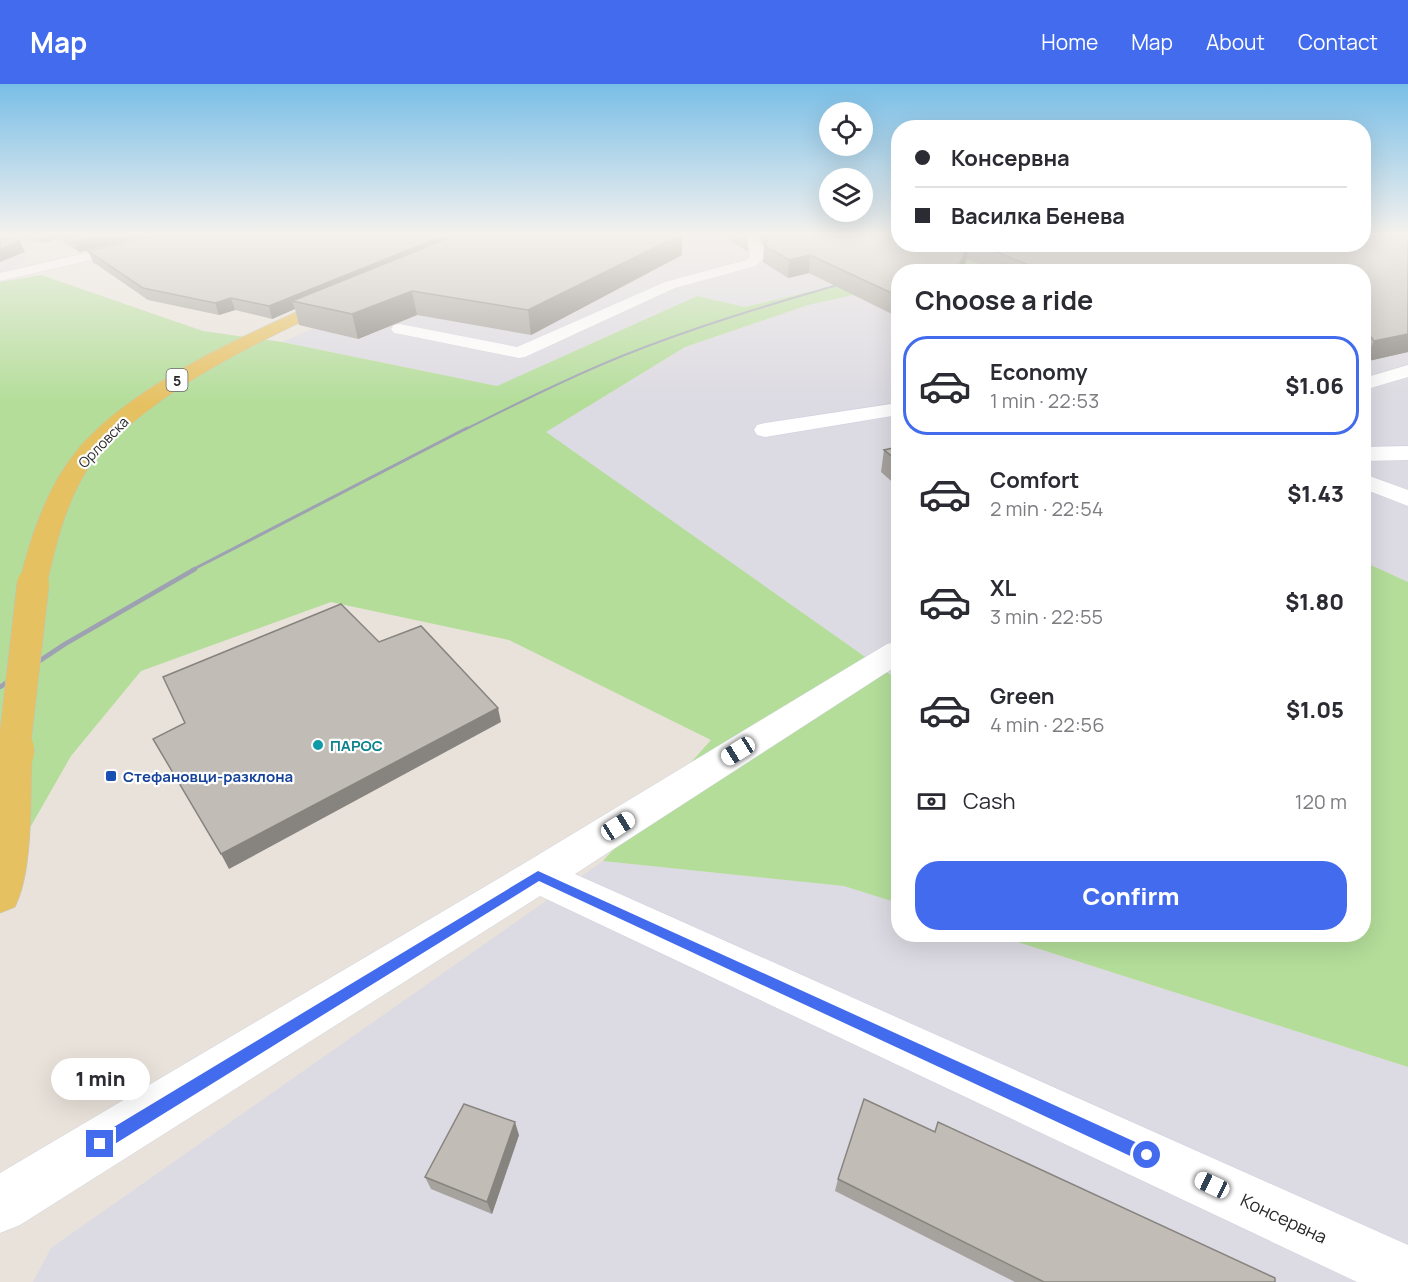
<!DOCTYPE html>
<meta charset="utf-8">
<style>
:root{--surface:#fff;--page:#f2f2f3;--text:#2b2b33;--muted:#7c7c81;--line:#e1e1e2;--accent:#436bed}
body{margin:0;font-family:Manrope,sans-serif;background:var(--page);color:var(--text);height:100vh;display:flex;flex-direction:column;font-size:22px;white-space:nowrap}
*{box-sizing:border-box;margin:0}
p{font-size:20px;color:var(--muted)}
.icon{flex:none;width:33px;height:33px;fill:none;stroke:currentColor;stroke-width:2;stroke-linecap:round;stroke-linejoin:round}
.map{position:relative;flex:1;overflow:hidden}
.sheet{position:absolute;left:891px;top:180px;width:480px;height:678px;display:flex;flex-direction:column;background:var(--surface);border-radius:24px;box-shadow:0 6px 24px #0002}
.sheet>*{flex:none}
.hud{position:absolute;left:891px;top:36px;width:480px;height:132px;border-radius:24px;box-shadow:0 6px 24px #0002;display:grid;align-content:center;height:132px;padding:0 24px;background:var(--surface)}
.buttons{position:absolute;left:819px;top:18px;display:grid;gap:12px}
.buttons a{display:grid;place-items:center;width:54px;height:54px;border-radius:50%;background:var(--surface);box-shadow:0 6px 24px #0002;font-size:30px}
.end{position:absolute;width:27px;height:27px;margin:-14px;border:8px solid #436bed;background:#fff;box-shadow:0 0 0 3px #fff}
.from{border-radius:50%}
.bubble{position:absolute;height:42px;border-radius:21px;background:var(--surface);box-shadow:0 6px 24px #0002;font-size:20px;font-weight:800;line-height:42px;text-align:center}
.car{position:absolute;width:18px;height:36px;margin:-18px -9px;border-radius:8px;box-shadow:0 0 4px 2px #0007;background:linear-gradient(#fff 24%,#345 0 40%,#fff 0 76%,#345 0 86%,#fff 0)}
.hud b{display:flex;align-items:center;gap:21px;height:57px;font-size:22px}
.hud b+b{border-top:2px solid var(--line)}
.hud i{width:15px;height:15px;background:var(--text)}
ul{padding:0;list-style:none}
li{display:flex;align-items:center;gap:18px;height:99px;margin:0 12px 9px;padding:0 12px;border:3px solid transparent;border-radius:24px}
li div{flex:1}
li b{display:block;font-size:22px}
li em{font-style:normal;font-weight:800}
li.selected{border-color:var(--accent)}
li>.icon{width:54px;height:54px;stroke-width:1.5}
h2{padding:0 24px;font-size:27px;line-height:72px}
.pay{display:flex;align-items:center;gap:15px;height:66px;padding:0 24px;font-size:22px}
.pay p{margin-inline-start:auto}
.cta{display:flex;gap:12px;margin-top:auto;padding:12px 24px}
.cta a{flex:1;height:69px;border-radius:24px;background:var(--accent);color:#fff;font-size:24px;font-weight:800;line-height:69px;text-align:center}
header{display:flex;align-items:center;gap:36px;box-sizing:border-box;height:84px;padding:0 30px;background:var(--accent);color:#fff}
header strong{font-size:28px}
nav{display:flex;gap:33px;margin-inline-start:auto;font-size:21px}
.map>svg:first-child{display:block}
</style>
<header>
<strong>Map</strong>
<nav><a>Home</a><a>Map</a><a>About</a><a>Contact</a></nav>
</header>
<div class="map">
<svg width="1408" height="1198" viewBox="0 0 1408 1198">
<rect width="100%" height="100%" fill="#e9e2da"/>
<!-- industrial -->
<g fill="#dcdae2">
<path d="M 0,152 L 31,152 L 23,177 L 6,196 L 0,198 Z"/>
<path d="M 523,152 L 898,152 L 898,160 L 997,162 L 745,223 L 697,212 L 497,302 L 282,258 Z"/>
<path d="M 1408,152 L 1408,498 L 1364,478 L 1364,188 L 959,188 L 1016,175 L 1364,160 Z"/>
<path d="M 898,201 L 898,596 L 545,348 L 685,263 L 808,221 Z"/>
<path d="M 603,777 L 845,802 L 898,819 L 898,850 L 996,851 L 1408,983 L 1408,1198 L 33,1198 L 51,1164 Z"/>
</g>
<!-- green -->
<g fill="#b3dd99">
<path d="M 1009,160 L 1016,175 L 959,187 L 898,188 L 898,201 L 808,221 L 685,263 L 546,348 L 898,596 L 898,819 L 844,802 L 603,777 L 711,656 L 509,556 L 331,518 L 141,587 L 71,672 L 0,796 L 0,198 L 41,191 L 203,247 L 282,258 L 497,302 L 697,212 L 745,223 Z"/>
<path d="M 1364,478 L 1408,498 L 1408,983 L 996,851 L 1364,850 Z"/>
</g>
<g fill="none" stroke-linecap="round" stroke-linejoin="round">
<!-- minor casing -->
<g stroke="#cfd3e0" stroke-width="1">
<g id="minor">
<path d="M 159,152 L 183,152 L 177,156 L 0,197 L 0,189 Z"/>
<path d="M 741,152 L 754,152 L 764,164 L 764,174 L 756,182 L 675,204 L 525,273 L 519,274 L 400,250 L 394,249 L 391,245 L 394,241 L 400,240 L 517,263 L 665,198 L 746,176 L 750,173 L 750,164 Z"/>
<path d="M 1408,281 L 1408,293 L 1364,306 L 1364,294 Z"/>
<path d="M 898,319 L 898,331 L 765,353 L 757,351 L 754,346 L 757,341 L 765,339 Z"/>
<path d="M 1408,362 L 1408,376 L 1364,377 L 1364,363 Z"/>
<path d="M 1364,390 L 1408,406 L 1408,422 L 1364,405 Z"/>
<path d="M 898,557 L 898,581 L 575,790 L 1408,1161 L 1408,1198 L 1357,1198 L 540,812 L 20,1141 L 0,1149 L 0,1089 L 523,780 L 887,560 Z"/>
</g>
</g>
<!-- major casing -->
<g stroke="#c3c3c3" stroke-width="1">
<g id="major">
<path d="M 338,210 L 344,212 L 346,215 L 344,218 C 271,252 199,285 137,335 C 121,348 102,363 91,380 C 67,415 56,459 47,500 L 43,506 L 33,509 L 23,506 L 19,500 C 30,454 45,408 74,370 C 119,312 217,264 283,234 C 301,226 319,215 338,210 Z"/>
<path d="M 14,655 L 27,659 L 32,668 C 30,712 34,785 15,823 L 0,829 L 0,661 Z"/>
</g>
</g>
<!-- minor -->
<use href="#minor" fill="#fff" fill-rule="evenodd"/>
<!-- major -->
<use href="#major" fill="#e6c162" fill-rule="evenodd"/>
<!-- rail-far2 -->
<path stroke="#9da1b1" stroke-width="2" d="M 464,346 C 516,320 568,294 622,272 C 697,242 774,219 852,197"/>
<!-- rail-far1 -->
<path stroke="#9da1b1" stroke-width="3" d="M 192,486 L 467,344"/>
<!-- rail -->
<path stroke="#9da1b1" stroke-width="4.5" d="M 0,603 L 65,560 L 195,485"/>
<!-- major-bridge-far1 casing -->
<g stroke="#c3c3c3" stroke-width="33" stroke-linecap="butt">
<path id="major-bridge-far1" d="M 14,666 L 33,500"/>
</g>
<!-- major-bridge casing -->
<g stroke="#c3c3c3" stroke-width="42" stroke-linecap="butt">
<path id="major-bridge" d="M 14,668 L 14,665"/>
</g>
<!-- major-bridge-far1 -->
<use href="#major-bridge-far1" stroke="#e6c162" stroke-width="32"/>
<!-- major-bridge -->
<use href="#major-bridge" stroke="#e6c162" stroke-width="40"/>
</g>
<!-- wall -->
<g fill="#a6a29d">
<path d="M 11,152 L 148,152 L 79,168 L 58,154 L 45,159 Z"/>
<path d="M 155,152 L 682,152 L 682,171 L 531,251 L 417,231 L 358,255 L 299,241 L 295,225 L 272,235 L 235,226 L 219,231 L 148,216 L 93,178 L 88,167 Z"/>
<path d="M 724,152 L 748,152 L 748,168 Z"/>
<path d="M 757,152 L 898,152 L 898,160 L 1364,160 L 1408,152 L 1408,268 L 1364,278 L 1364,188 L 997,188 L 967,175 L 898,188 L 898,233 L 809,189 L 788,194 L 763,178 L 764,161 Z"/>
<path d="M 897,351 L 898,351 L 898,403 L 881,388 L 884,366 L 895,363 Z"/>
<path d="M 934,1048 L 1275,1198 L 1015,1198 L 835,1107 L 838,1095 Z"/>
<path d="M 519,1051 L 492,1130 L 431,1105 L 425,1093 Z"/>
</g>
<!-- shaded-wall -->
<g fill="#87847f">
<path d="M 42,152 L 57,152 L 58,154 L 45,159 Z"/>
<path d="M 99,152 L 148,152 L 79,168 L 74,158 Z"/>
<path d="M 443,152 L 469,152 L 292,217 L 295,225 L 272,235 L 269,222 Z"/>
<path d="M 678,152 L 682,152 L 682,171 L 531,251 L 528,226 Z"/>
<path d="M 20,157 L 25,168 L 0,178 L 0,165 Z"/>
<path d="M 969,160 L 970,160 L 967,175 L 962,188 L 956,188 Z"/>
<path d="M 810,171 L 809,189 L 788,194 L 789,176 Z"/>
<path d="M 412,207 L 417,231 L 358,255 L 352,230 Z"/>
<path d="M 231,214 L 235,226 L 219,231 L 215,219 Z"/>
<path d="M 1408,250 L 1408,268 L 1364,278 L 1374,257 Z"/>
<path d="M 1371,253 L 1364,268 L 1364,254 Z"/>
<path d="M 498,624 L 501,638 L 229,785 L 221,770 Z"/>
<path d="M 515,1038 L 519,1051 L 492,1130 L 487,1118 Z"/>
</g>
<!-- building -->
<g fill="#c1bcb6" stroke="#87847f" stroke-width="1.5">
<path d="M 66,152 L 99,152 L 74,158 Z"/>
<path d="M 155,152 L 443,152 L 269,222 L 231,214 L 215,219 L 143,204 L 88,167 Z"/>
<path d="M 454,152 L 678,152 L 528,226 L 412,207 L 352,230 L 292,217 Z"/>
<path d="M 767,152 L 898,152 L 898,160 L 969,160 L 956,188 L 898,188 L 898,212 L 810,171 L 789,176 L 764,161 L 767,157 Z"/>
<path d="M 1364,152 L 1408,152 L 1408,250 L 1374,257 L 1371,253 L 1364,254 L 1364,188 L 1045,188 L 978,160 L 1364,160 Z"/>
<path d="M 0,153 L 20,157 L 0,165 Z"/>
<path d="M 898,363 L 898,377 L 884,366 Z"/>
<path d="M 341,520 L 379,558 L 421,542 L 498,624 L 221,770 L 153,655 L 185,639 L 163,593 Z"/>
<path d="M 864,1015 L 935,1048 L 938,1038 L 1275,1194 L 1275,1198 L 1044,1198 L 838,1095 Z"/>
<path d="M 464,1020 L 515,1038 L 487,1118 L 425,1093 Z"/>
</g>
<!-- sky -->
<linearGradient id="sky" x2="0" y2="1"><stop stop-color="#79bee7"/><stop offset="0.47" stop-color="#f5f2ee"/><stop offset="1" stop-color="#f5f2ee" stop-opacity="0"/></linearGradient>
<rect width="1408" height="320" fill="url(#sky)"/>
<!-- route -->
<path fill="#436bed" d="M 538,787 L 1153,1066 L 1155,1071 L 1153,1077 L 1147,1079 L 1141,1077 L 539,797 L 105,1066 L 100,1068 L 94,1066 L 92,1060 L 94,1055 Z"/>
<!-- markers -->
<circle fill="#0f9aa8" stroke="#fff" stroke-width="2" cx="318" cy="661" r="6"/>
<rect fill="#1a4fb4" stroke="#fff" stroke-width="2" x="105" y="686" width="12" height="12" rx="3"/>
<g text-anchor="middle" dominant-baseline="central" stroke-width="4.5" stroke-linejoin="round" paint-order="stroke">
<!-- shield labels -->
<rect fill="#fff" stroke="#686868" stroke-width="1.5" x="166.5" y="285" width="21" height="22" rx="4.5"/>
<g font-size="14" font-weight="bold" fill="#272727">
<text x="177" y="296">5</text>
</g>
<!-- far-street labels -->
<g font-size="14" fill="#272727" stroke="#fff">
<text transform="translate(103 358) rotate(-46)">Орловска</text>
</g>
<!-- culture labels -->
<g font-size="15" font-weight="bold" fill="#0d838f" stroke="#fff" text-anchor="start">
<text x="330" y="661">ПАРОС</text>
</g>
<!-- transit labels -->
<g font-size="15" font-weight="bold" fill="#164399" stroke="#fff" text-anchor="start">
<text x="123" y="692">Стефановци-разклона</text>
</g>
<!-- near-street labels -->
<g font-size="18" fill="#272727" stroke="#fff">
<text transform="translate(1284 1134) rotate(25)">Консервна</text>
</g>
</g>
</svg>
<div class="buttons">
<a><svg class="icon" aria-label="locate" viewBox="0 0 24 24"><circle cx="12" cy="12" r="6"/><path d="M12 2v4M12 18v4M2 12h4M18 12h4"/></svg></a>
<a><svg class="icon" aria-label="layers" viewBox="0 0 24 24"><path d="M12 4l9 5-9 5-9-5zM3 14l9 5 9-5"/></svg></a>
</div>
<i class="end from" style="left:1147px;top:1071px"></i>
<i class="end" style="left:100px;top:1060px"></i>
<div class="bubble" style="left:51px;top:974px;width:99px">1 min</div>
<i class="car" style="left:738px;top:667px;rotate:238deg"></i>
<i class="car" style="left:618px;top:742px;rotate:58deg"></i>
<i class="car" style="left:1212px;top:1101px;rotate:295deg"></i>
<div class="hud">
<b><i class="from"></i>Консервна</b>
<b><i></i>Василка Бенева</b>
</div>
<section class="sheet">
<h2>Choose a ride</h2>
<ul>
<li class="selected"><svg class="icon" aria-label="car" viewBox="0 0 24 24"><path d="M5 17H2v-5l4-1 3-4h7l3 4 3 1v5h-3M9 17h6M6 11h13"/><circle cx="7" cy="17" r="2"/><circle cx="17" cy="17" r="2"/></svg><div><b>Economy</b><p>1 min · 22:53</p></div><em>$1.06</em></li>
<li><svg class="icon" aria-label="car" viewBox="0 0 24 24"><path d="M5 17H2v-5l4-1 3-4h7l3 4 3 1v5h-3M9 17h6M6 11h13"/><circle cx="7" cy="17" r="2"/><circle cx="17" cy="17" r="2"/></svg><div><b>Comfort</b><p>2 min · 22:54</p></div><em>$1.43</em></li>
<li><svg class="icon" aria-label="car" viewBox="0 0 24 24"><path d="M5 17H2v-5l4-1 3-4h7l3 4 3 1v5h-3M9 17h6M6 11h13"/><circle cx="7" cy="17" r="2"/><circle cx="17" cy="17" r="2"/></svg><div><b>XL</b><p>3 min · 22:55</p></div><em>$1.80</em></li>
<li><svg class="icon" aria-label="car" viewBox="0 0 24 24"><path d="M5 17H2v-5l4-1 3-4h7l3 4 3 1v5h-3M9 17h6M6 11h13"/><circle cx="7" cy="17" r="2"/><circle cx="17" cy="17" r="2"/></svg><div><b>Green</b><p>4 min · 22:56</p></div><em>$1.05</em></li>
</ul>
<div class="pay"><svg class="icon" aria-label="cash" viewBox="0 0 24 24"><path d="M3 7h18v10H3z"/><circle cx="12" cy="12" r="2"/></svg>Cash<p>120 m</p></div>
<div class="cta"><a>Confirm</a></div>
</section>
</div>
